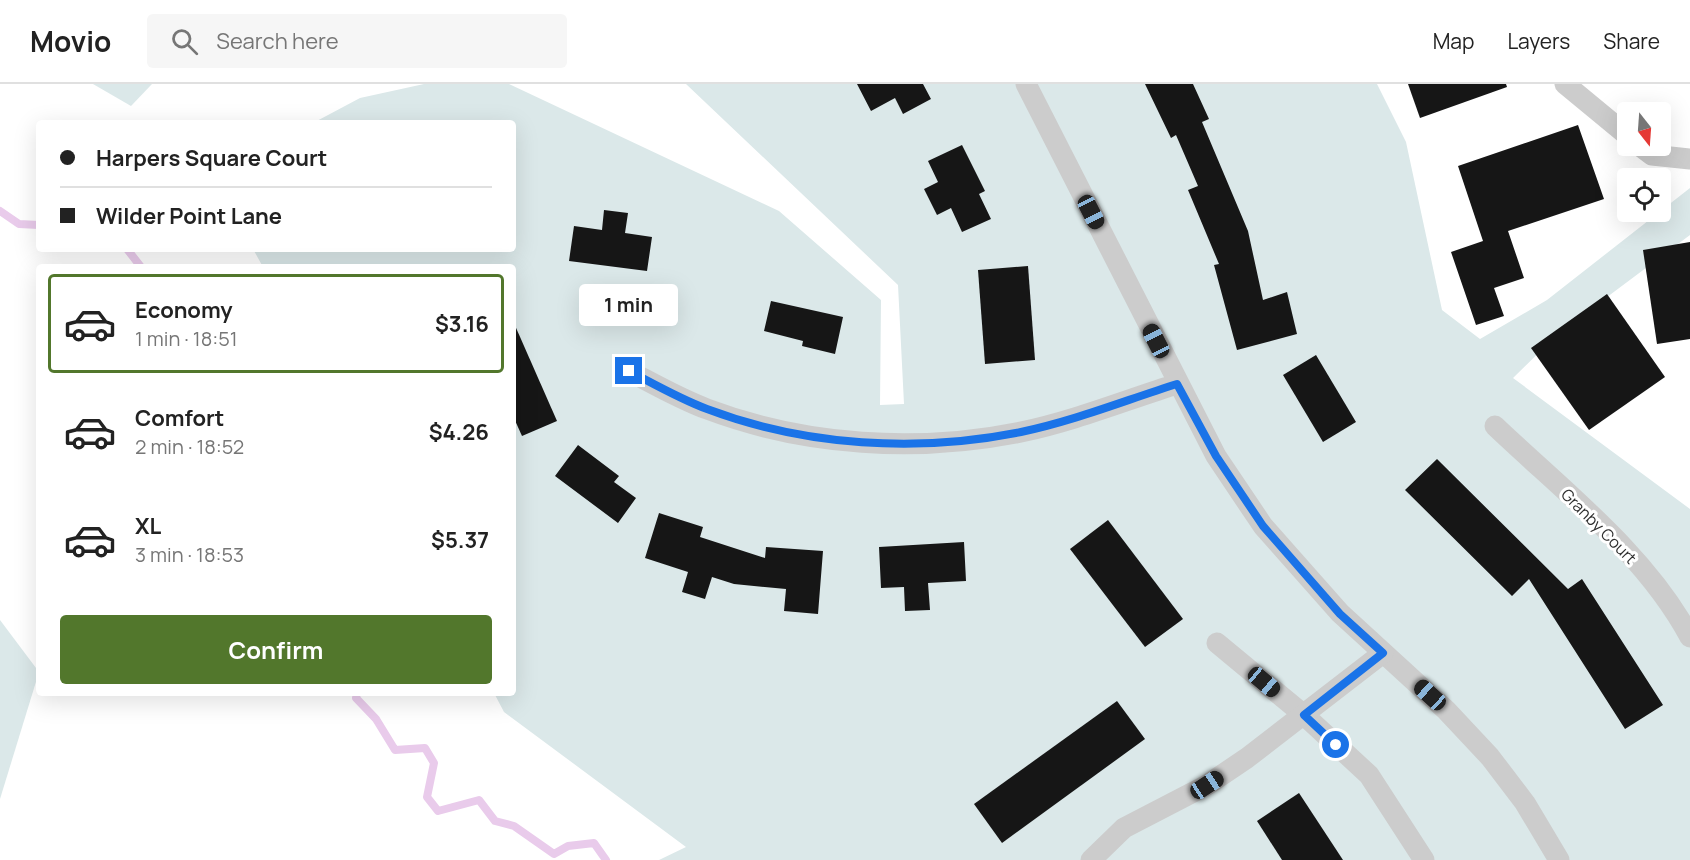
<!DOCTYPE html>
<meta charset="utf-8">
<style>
:root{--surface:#fff;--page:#f6f6f6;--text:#222;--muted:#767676;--line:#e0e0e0;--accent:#52772c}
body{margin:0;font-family:Manrope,sans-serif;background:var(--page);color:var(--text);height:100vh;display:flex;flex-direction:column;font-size:22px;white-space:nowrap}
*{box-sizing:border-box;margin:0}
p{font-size:20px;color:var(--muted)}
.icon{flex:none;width:33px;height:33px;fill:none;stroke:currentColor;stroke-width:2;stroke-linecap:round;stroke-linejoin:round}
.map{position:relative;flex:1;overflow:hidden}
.drawer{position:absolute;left:36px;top:180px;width:480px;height:432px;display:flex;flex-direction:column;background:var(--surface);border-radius:6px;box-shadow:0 6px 24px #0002}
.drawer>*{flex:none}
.hud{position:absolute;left:36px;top:36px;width:480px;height:132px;border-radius:6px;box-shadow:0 6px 24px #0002;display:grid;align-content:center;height:132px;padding:0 24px;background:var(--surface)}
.needle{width:39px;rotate:163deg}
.controls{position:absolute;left:1617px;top:18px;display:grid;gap:12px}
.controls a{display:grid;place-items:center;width:54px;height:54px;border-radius:6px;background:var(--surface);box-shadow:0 6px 24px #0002;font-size:30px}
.end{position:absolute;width:27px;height:27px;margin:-14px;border:8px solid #1a73e8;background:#fff;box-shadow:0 0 0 3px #fff}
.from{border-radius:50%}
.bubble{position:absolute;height:42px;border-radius:6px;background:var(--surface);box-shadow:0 6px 24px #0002;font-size:20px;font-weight:700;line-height:42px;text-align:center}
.car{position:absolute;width:18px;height:36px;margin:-18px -9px;border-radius:8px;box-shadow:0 0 4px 2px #0007;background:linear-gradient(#222 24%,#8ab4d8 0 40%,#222 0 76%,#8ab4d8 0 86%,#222 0)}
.hud b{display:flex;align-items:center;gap:21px;height:57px;font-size:22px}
.hud b+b{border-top:2px solid var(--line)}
.hud i{width:15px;height:15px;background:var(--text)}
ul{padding:10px 0 0;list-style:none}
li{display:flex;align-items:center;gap:18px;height:99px;margin:0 12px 9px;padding:0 12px;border:3px solid transparent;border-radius:6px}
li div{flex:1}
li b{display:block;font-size:22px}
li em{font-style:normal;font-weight:700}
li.on{border-color:var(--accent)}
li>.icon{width:54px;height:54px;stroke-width:1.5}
.button{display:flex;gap:12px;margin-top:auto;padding:12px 24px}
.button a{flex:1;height:69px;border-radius:6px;background:var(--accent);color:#fff;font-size:24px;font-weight:700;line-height:69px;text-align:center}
header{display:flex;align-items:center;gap:36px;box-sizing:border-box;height:84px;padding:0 30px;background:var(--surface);border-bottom:2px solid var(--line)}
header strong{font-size:28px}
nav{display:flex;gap:33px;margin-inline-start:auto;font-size:21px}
.search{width:420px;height:54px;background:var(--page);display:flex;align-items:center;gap:15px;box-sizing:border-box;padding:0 21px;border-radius:6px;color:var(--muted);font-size:22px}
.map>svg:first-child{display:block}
</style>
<header>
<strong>Movio</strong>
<div class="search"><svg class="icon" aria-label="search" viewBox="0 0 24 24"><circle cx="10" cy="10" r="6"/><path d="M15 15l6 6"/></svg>Search here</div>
<nav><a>Map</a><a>Layers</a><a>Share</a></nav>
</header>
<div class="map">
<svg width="1690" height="776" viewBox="0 0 1690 776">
<rect width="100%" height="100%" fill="#fff"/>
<!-- green -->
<g fill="#dbe8e9">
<path d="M 93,0 L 152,0 L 131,22 Z"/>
<path d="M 424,0 L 509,0 L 779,127 L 881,216 L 880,321 L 904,320 L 898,201 L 686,0 L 1377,0 L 1406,58 L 1442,226 L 1480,255 L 1547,216 L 1690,104 L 1690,151 L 1559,249 L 1513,294 L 1690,425 L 1690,776 L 659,776 L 686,763 L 504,628 L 494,609 L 513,609 L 513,183 L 263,183 L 253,165 L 513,165 L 513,39 L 313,39 L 360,14 Z"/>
<path d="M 0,536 L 39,588 L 0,715 Z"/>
</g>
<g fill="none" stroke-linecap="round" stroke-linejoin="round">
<!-- stream -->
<g stroke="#e9cbeb" stroke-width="8">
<path d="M 0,127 L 19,140 L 39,141"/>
<path d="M 127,165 L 141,183"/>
<path d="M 357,609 L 356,614 L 376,635 L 395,666 L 425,664 L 434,679 L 427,713 L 438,727 L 479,716 L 495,737 L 514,742 L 554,770 L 568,762 L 594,759 L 606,776"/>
</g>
</g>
<!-- building -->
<g fill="#161616">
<path d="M 857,0 L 923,0 L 931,15 L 903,30 L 895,14 L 871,27 Z"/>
<path d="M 1145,0 L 1193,0 L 1209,35 L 1202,38 L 1248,147 L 1263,216 L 1287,208 L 1297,250 L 1237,266 L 1214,181 L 1219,180 L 1188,106 L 1198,102 L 1176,51 L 1171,54 Z"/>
<path d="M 1408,0 L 1506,0 L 1507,3 L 1420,34 Z"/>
<path d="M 1578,41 L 1604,115 L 1508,147 L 1524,194 L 1494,204 L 1504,232 L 1476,241 L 1451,168 L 1483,157 L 1458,82 Z"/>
<path d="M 962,61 L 985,107 L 979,110 L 991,135 L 962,148 L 951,124 L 937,131 L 924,105 L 938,98 L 928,77 Z"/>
<path d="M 604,126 L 628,129 L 625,149 L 652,153 L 647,187 L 569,177 L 574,142 L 602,146 Z"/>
<path d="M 1690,158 L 1690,255 L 1657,260 L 1643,166 Z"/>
<path d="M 1028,182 L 1035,276 L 985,280 L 978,186 Z"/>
<path d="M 1607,210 L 1665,293 L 1589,346 L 1531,264 Z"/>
<path d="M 771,217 L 843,233 L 835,270 L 802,262 L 803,257 L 764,247 Z"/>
<path d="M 513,237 L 557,337 L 522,352 L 513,332 Z"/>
<path d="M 1316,271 L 1356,338 L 1323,358 L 1283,291 Z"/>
<path d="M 578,361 L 619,392 L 614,398 L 636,414 L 618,439 L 555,392 Z"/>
<path d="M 1437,375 L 1568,505 L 1582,495 L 1663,621 L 1625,645 L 1529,495 L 1512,512 L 1405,406 Z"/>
<path d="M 659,429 L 703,443 L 700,453 L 765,474 L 766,463 L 823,467 L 818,530 L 784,527 L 786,505 L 734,500 L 712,493 L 705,515 L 682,508 L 688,488 L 645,474 Z"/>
<path d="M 1108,436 L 1183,535 L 1145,563 L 1070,465 Z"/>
<path d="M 964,458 L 966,497 L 928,499 L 930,526 L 905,527 L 904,503 L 881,504 L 879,463 Z"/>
<path d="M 1117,617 L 1145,655 L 1002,759 L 974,720 Z"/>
<path d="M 1299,709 L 1343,776 L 1282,776 L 1257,737 Z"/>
</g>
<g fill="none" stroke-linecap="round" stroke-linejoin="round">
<!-- street -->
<g stroke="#ccc" stroke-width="21">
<path d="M 1026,0 L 1216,372 L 1263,442 L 1340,529 L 1446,626 L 1490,673 L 1525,719 L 1559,776"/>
<path d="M 1565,0 L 1628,52"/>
<path d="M 1640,62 L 1652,71 L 1690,75"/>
<path d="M 629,287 C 654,300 680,315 707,325 C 805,362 918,369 1021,348 C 1074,337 1126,316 1177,300"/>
<path d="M 1495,342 C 1563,407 1645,469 1690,553"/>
<path d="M 1217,559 L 1304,631 L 1369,691 L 1424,776"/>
<path d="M 1091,776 L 1124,744 L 1207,701 L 1247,674 L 1383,569"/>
</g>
</g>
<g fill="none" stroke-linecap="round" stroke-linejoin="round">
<!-- route -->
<path stroke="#1a73e8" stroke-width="8" d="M 629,287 C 654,300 680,315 707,325 C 805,362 917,369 1021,348 C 1074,337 1126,316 1177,300 L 1216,372 L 1263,442 L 1340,530 L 1383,569 L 1304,631 L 1336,661"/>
</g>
<g text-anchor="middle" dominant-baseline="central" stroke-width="6" stroke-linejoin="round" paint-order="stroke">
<!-- street labels -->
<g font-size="16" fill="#2f2f2f" stroke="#fff">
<text transform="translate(1599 442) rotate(45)">Granby Court</text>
</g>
</g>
</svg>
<div class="controls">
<a><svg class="needle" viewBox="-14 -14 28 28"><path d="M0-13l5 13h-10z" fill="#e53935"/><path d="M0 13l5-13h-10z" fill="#767676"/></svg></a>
<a><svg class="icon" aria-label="locate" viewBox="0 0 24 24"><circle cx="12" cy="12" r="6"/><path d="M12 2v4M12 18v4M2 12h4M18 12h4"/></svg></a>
</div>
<i class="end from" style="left:1336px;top:661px"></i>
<i class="end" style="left:629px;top:287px"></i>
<div class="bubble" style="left:579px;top:200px;width:99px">1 min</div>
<i class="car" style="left:1091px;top:128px;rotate:153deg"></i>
<i class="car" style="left:1156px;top:257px;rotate:333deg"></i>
<i class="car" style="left:1264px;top:598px;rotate:130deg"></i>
<i class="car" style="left:1430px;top:611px;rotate:312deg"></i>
<i class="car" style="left:1207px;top:701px;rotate:57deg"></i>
<div class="hud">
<b><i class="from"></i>Harpers Square Court</b>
<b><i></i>Wilder Point Lane</b>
</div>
<section class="drawer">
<ul>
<li class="on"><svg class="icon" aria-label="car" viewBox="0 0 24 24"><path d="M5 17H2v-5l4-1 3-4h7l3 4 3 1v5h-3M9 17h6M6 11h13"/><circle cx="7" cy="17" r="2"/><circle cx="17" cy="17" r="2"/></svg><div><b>Economy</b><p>1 min · 18:51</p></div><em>$3.16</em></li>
<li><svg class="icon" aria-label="car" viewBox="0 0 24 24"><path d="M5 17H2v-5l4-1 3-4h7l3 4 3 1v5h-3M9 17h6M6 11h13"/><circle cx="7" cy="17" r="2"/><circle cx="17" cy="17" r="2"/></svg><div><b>Comfort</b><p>2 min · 18:52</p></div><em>$4.26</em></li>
<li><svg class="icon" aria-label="car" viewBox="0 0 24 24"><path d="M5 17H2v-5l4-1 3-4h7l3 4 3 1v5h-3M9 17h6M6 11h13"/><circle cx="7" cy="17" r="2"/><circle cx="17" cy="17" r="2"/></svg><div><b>XL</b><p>3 min · 18:53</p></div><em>$5.37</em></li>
</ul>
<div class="button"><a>Confirm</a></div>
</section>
</div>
